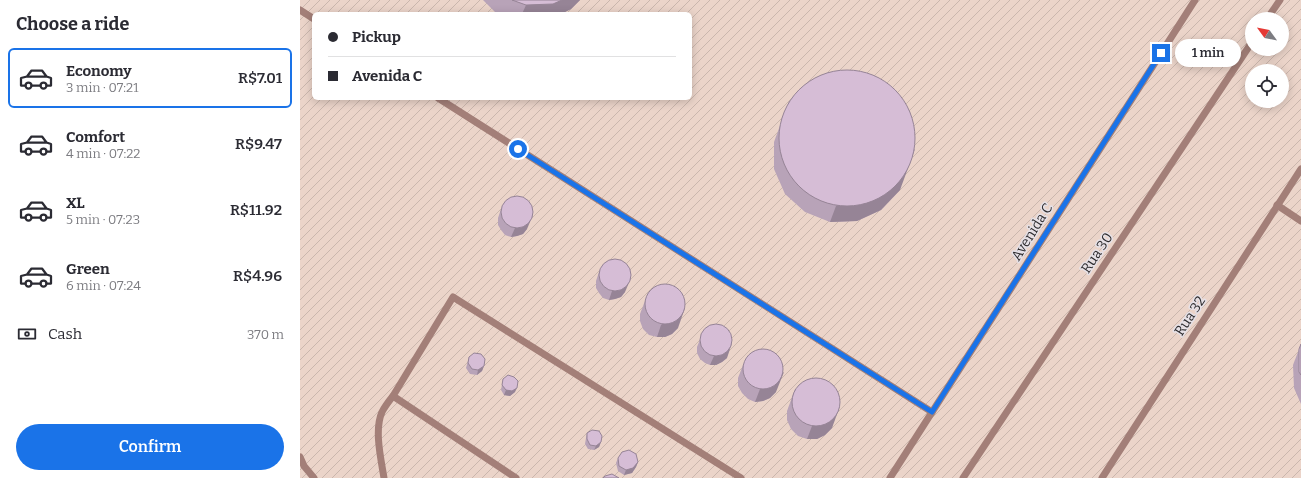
<!DOCTYPE html>
<meta charset="utf-8">
<style>
:root{--surface:#fff;--page:#f7f7f7;--text:#2b2b33;--muted:#7c7c81;--line:#e1e1e2;--accent:#1a73e8}
body{margin:0;font-family:Bitter,serif;background:var(--page);color:var(--text);height:100vh;display:flex;flex-direction:column;font-size:15px;white-space:nowrap}
*{box-sizing:border-box;margin:0}
p{font-size:13px;color:var(--muted)}
.icon{flex:none;width:22px;height:22px;fill:none;stroke:currentColor;stroke-width:2;stroke-linecap:round;stroke-linejoin:round}
.map{position:relative;flex:1;overflow:hidden}
.panel{display:flex;flex-direction:column;background:var(--surface);width:300px}
.panel>*{flex:none}
.top-card{position:absolute;left:12px;top:12px;width:380px;height:88px;border-radius:6px;box-shadow:0 2px 10px #0003;display:grid;align-content:center;height:88px;padding:0 16px;background:var(--surface)}
.needle{width:26px;rotate:303deg}
.tools{position:absolute;left:945px;top:12px;display:grid;gap:8px}
.tools a{display:grid;place-items:center;width:44px;height:44px;border-radius:50%;background:var(--surface);box-shadow:0 2px 10px #0003;font-size:20px}
.end{position:absolute;width:18px;height:18px;margin:-9px;border:5px solid #1a73e8;background:#fff;box-shadow:0 0 0 2px #fff}
.from{border-radius:50%}
.bubble{position:absolute;height:28px;border-radius:14px;background:var(--surface);box-shadow:0 2px 10px #0003;font-size:13px;font-weight:600;line-height:28px;text-align:center}
.top-card b{display:flex;align-items:center;gap:14px;height:38px;font-size:15px}
.top-card b+b{border-top:1px solid var(--line)}
.top-card i{width:10px;height:10px;background:var(--text)}
ul{padding:0;list-style:none}
li{display:flex;align-items:center;gap:12px;height:60px;margin:0 8px 6px;padding:0 8px;border:2px solid transparent;border-radius:6px}
li div{flex:1}
li b{display:block;font-size:15px}
li em{font-style:normal;font-weight:600}
li.active{border-color:var(--accent)}
li>.icon{width:36px;height:36px;stroke-width:1.5}
h2{padding:0 16px;font-size:18px;line-height:48px}
.pay{display:flex;align-items:center;gap:10px;height:44px;padding:0 16px;font-size:15px}
.pay p{margin-inline-start:auto}
.cta{display:flex;gap:8px;margin-top:auto;padding:8px 16px}
.cta a{flex:1;height:46px;border-radius:24px;background:var(--accent);color:#fff;font-size:16px;font-weight:600;line-height:46px;text-align:center}
main{display:flex;flex:1;min-height:0}
.map>svg:first-child{display:block}
</style>
<main>
<section class="panel">
<h2>Choose a ride</h2>
<ul>
<li class="active"><svg class="icon" aria-label="car" viewBox="0 0 24 24"><path d="M5 17H2v-5l4-1 3-4h7l3 4 3 1v5h-3M9 17h6M6 11h13"/><circle cx="7" cy="17" r="2"/><circle cx="17" cy="17" r="2"/></svg><div><b>Economy</b><p>3 min · 07:21</p></div><em>R$7.01</em></li>
<li><svg class="icon" aria-label="car" viewBox="0 0 24 24"><path d="M5 17H2v-5l4-1 3-4h7l3 4 3 1v5h-3M9 17h6M6 11h13"/><circle cx="7" cy="17" r="2"/><circle cx="17" cy="17" r="2"/></svg><div><b>Comfort</b><p>4 min · 07:22</p></div><em>R$9.47</em></li>
<li><svg class="icon" aria-label="car" viewBox="0 0 24 24"><path d="M5 17H2v-5l4-1 3-4h7l3 4 3 1v5h-3M9 17h6M6 11h13"/><circle cx="7" cy="17" r="2"/><circle cx="17" cy="17" r="2"/></svg><div><b>XL</b><p>5 min · 07:23</p></div><em>R$11.92</em></li>
<li><svg class="icon" aria-label="car" viewBox="0 0 24 24"><path d="M5 17H2v-5l4-1 3-4h7l3 4 3 1v5h-3M9 17h6M6 11h13"/><circle cx="7" cy="17" r="2"/><circle cx="17" cy="17" r="2"/></svg><div><b>Green</b><p>6 min · 07:24</p></div><em>R$4.96</em></li>
</ul>
<div class="pay"><svg class="icon" aria-label="cash" viewBox="0 0 24 24"><path d="M3 7h18v10H3z"/><circle cx="12" cy="12" r="2"/></svg>Cash<p>370 m</p></div>
<div class="cta"><a>Confirm</a></div>
</section>
<div class="map">
<svg width="1001" height="478" viewBox="0 0 1001 478">
<defs>
<pattern id="industrial-furrows" width="10" height="10" patternUnits="userSpaceOnUse"><rect width="10" height="10" fill="#ebd4c9"/><path d="M-1 1l2-2M0 10L10 0M9 11l2-2" fill="none" stroke="#cab6ad"/></pattern>
</defs>
<rect width="100%" height="100%" fill="#e6e1e7"/>
<!-- industrial -->
<path fill="url(#industrial-furrows)" fill-rule="evenodd" d="M 0,0 L 1001,0 L 1001,478 L 0,478 ZM 14,14 L 390,14 L 390,98 L 14,98 ZM 952,19 L 982,19 L 982,49 L 952,49 ZM 952,71 L 982,71 L 982,101 L 952,101 Z"/>
<g fill="none" stroke-linecap="round" stroke-linejoin="round">
<!-- service -->
<g stroke="#a37f78" stroke-width="7">
<path d="M 0,10 L 14,19"/>
<path d="M 967,19 L 980,0"/>
<path d="M 138,98 L 632,412"/>
<path d="M 977,205 L 1001,221"/>
<path d="M 0,457 L 4,466 L 14,478"/>
<path d="M 84,478 C 81,459 74,430 82,412 C 85,406 89,401 93,396"/>
<path d="M 216,478 L 93,396 L 153,297 L 441,478"/>
<path d="M 590,478 L 895,0"/>
<path d="M 663,478 L 952,42"/>
<path d="M 802,478 L 1001,169"/>
</g>
</g>
<!-- wall -->
<g fill="#b8a3b8">
<path d="M 183,0 L 280,0 L 271,9 L 261,14 L 201,14 L 195,12 Z"/>
<path d="M 489,101 L 600,190 L 581,210 L 557,221 L 530,222 L 505,212 L 485,194 L 474,169 L 474,142 Z"/>
<path d="M 201,209 L 227,229 L 223,234 L 217,236 L 211,237 L 205,235 L 201,230 L 198,225 L 198,218 Z"/>
<path d="M 299,272 L 325,292 L 321,297 L 315,299 L 309,300 L 303,298 L 299,293 L 296,288 L 296,281 Z"/>
<path d="M 348,293 L 378,328 L 372,334 L 365,337 L 357,337 L 349,335 L 343,329 L 340,321 L 340,314 Z"/>
<path d="M 403,332 L 427,358 L 422,362 L 416,365 L 410,365 L 405,363 L 400,359 L 397,353 L 397,347 Z"/>
<path d="M 1001,344 L 1001,404 L 994,388 L 993,365 Z"/>
<path d="M 169,357 L 184,366 L 182,371 L 177,375 L 170,374 L 166,368 Z"/>
<path d="M 443,365 L 476,392 L 470,398 L 463,401 L 455,402 L 448,399 L 442,393 L 438,386 L 438,378 Z"/>
<path d="M 203,379 L 215,392 L 210,396 L 204,395 L 201,390 Z"/>
<path d="M 495,389 L 532,428 L 525,435 L 517,439 L 507,439 L 498,436 L 491,429 L 487,420 L 487,411 Z"/>
<path d="M 287,433 L 301,442 L 299,447 L 294,450 L 288,449 L 285,444 L 286,438 Z"/>
<path d="M 318,458 L 338,462 L 336,467 L 332,473 L 324,475 L 318,471 L 316,463 Z"/>
</g>
<!-- shaded-wall -->
<g fill="#968496">
<path d="M 262,0 L 280,0 L 271,9 L 261,14 L 222,14 L 226,5 Z"/>
<path d="M 615,149 L 600,190 L 581,210 L 557,221 L 530,222 L 536,206 Z"/>
<path d="M 233,215 L 227,229 L 223,234 L 217,236 L 211,237 L 215,228 Z"/>
<path d="M 331,278 L 325,292 L 321,297 L 315,299 L 309,300 L 312,291 Z"/>
<path d="M 385,308 L 378,328 L 372,334 L 365,337 L 357,337 L 361,325 Z"/>
<path d="M 432,343 L 427,358 L 422,362 L 416,365 L 410,365 L 414,356 Z"/>
<path d="M 184,366 L 182,371 L 177,375 L 178,370 Z"/>
<path d="M 484,372 L 476,392 L 470,398 L 463,401 L 455,402 L 460,389 Z"/>
<path d="M 217,388 L 215,392 L 210,396 L 204,395 L 206,390 Z"/>
<path d="M 540,406 L 532,428 L 525,435 L 517,439 L 507,439 L 512,426 Z"/>
<path d="M 301,442 L 299,447 L 294,450 L 296,446 Z"/>
<path d="M 338,462 L 336,467 L 332,473 L 324,475 L 326,470 Z"/>
</g>
<!-- building -->
<g fill="#d6bdd6" stroke="#968496">
<path d="M 212,0 L 262,0 L 253,4 L 226,5 Z"/>
<circle cx="547" cy="138" r="68"/>
<circle cx="217" cy="212" r="16"/>
<circle cx="315" cy="275" r="16"/>
<circle cx="365" cy="304" r="20"/>
<circle cx="416" cy="340" r="16"/>
<path d="M 1001,344 L 1001,375 L 999,372 L 999,349 Z"/>
<circle cx="463" cy="369" r="20"/>
<path d="M 174,353 L 181,354 L 185,359 L 184,366 L 178,370 L 172,369 L 168,363 L 169,357 Z"/>
<path d="M 208,375 L 214,377 L 218,381 L 217,388 L 212,391 L 206,390 L 202,385 L 203,379 Z"/>
<circle cx="516" cy="402" r="24"/>
<path d="M 292,430 L 299,431 L 302,436 L 301,442 L 296,446 L 290,445 L 287,439 L 287,433 Z"/>
<path d="M 329,450 L 336,454 L 338,462 L 333,468 L 326,470 L 319,466 L 318,458 L 322,452 Z"/>
<path d="M 312,474 L 319,478 L 303,478 L 305,476 Z"/>
</g>
<g fill="none" stroke-linecap="round" stroke-linejoin="round">
<!-- route -->
<path stroke="#1a73e8" stroke-width="5" d="M 218,149 L 632,412 L 861,53"/>
</g>
<g text-anchor="middle" dominant-baseline="central" stroke-width="3" stroke-linejoin="round" paint-order="stroke">
<!-- street labels -->
<g font-size="14" fill="#2d2b2d" stroke="#e6e1e7">
<text transform="translate(732 232) rotate(-58)">Avenida C</text>
<text transform="translate(797 253) rotate(-56)">Rua 30</text>
<text transform="translate(890 316) rotate(-57)">Rua 32</text>
</g>
</g>
</svg>
<div class="tools">
<a><svg class="needle" viewBox="-14 -14 28 28"><path d="M0-13l5 13h-10z" fill="#e53935"/><path d="M0 13l5-13h-10z" fill="#7c7c81"/></svg></a>
<a><svg class="icon" aria-label="locate" viewBox="0 0 24 24"><circle cx="12" cy="12" r="6"/><path d="M12 2v4M12 18v4M2 12h4M18 12h4"/></svg></a>
</div>
<i class="end from" style="left:218px;top:149px"></i>
<i class="end" style="left:861px;top:53px"></i>
<div class="bubble" style="left:875px;top:39px;width:66px">1 min</div>
<div class="top-card">
<b><i class="from"></i>Pickup</b>
<b><i></i>Avenida C</b>
</div>
</div>
</main>
